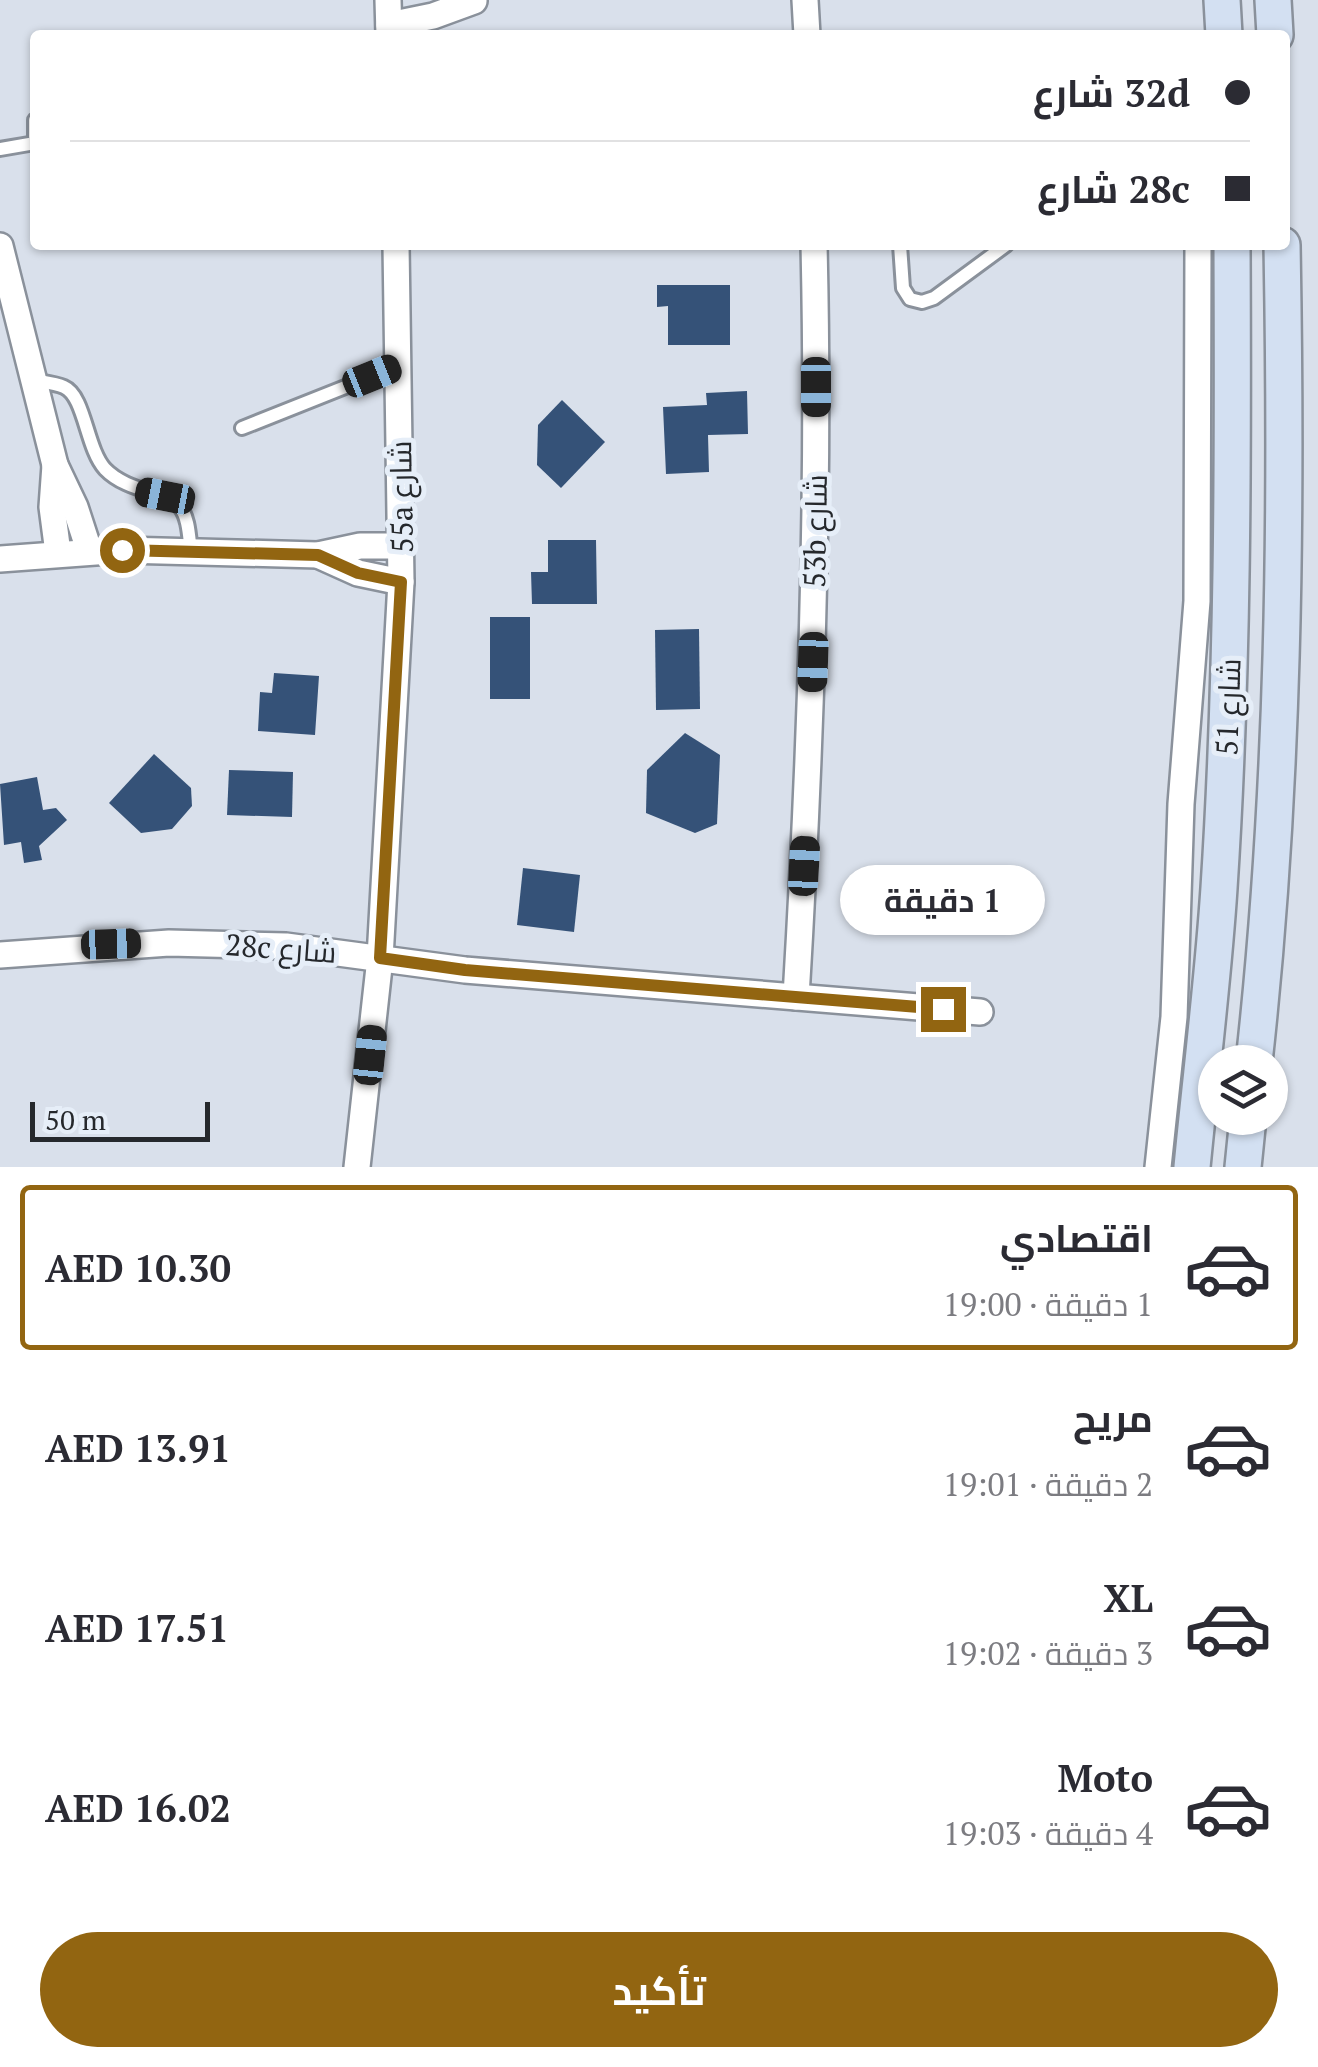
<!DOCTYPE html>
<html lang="ar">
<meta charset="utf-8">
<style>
:root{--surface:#fff;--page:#f7f7f7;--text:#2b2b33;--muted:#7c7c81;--line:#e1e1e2;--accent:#926511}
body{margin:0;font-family:"PT Serif",Cairo,serif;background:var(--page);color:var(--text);direction:rtl;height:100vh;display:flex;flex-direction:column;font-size:38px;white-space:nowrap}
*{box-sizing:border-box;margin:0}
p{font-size:32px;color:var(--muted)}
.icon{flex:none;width:55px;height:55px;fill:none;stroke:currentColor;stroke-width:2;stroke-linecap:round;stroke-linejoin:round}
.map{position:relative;height:1167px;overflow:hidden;direction:ltr}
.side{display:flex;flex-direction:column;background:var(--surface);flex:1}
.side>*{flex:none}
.hud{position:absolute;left:30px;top:30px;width:1260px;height:220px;border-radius:10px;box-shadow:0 2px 8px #0004;direction:rtl;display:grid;align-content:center;height:220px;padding:0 40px;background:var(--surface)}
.buttons{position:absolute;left:1198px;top:1045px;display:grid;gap:20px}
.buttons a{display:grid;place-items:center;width:90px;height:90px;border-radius:50%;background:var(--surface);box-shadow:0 2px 8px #0004;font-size:50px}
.scale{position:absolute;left:30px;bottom:25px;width:180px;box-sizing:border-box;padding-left:10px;border:5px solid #25282c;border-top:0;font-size:28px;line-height:35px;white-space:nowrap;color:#25282c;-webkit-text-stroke:8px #e6eef8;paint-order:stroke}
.end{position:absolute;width:45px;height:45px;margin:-22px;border:12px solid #926511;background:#fff;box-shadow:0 0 0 5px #fff}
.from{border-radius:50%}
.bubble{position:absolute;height:70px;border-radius:35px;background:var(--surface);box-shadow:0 2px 8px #0004;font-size:32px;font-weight:700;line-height:70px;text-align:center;direction:rtl}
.car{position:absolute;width:30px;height:60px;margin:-30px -15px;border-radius:12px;box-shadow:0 0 8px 2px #0007;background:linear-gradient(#222 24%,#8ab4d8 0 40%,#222 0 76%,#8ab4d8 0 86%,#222 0)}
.hud b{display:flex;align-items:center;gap:35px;height:95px;font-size:38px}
.hud b+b{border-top:2px solid var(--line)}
.hud i{width:25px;height:25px;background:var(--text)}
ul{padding:18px 0 0;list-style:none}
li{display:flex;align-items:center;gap:30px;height:165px;margin:0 20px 15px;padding:0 20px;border:5px solid transparent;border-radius:10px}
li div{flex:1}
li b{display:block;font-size:38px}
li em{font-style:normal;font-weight:700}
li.current{border-color:var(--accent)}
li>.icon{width:90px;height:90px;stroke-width:1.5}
.primary-button{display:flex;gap:20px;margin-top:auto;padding:20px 40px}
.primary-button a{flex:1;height:115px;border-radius:60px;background:var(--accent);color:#fff;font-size:40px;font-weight:700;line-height:115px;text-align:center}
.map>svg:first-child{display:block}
</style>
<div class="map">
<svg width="1318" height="1167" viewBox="0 0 1318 1167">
<rect width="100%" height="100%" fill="#d9e0eb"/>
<!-- building -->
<g fill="#355278">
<path d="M 657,285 L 730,285 L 730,345 L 668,345 L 668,306 L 657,307 Z"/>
<path d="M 747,391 L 748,434 L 708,435 L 709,472 L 666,474 L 663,407 L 707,405 L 706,393 Z"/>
<path d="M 562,400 L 605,442 L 561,488 L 537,465 L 538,425 Z"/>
<path d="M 548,540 L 596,540 L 597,604 L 532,604 L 531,572 L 548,572 Z"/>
<rect x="490" y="617" width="40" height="82"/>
<path d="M 699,629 L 700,709 L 656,710 L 655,630 Z"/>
<path d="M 274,673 L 319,676 L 315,735 L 258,731 L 260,692 L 272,693 Z"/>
<path d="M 685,733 L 720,755 L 717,824 L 695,833 L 646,813 L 647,770 Z"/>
<path d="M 154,754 L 191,788 L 192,806 L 172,829 L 141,833 L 109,803 Z"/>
<path d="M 229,770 L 293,772 L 292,817 L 227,815 Z"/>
<path d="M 37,777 L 43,810 L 56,808 L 67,820 L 39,846 L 42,860 L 24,863 L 21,842 L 4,845 L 0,784 Z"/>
<path d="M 523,868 L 580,875 L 574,932 L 517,925 Z"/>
</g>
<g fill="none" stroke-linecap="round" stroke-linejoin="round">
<!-- lane casing -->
<g stroke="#8a919b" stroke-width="18">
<g id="lane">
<path d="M 35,120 L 35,137"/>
<path d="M 0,149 L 35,143"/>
<path d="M 900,245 L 903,288 L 910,299 L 922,302 L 934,298 L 1006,245"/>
<path d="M 33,380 C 43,382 55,383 64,387 C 85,396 86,448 105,469 C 128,493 168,491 180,507 C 189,518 189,538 191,552"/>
<path d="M 242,428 L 398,366"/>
</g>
</g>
<!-- street casing -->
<g stroke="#8a919b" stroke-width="30">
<g id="street">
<path d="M 388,0 L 389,35"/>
<path d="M 805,0 L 807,35"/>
<path d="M 389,25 L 433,16 L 474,1"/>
<path d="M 0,246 L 55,465 L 75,507 L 89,550"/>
<path d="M 55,465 L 52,507 L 58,553"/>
<path d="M 318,555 L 358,573 L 401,582"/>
<path d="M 0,559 L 123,550 L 318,555 L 360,546 L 402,546"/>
<path d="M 0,955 L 169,943 L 286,946 L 465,970 L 980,1012"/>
<path d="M 796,997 C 811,746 820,496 814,245"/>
<path d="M 357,1167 L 380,958 L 401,582 L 396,245"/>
<path d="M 1158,1167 L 1174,1017 L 1181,804 L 1197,601 L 1198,245"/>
</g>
</g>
<!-- secondary casing -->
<g stroke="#8a919b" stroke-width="40">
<g id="secondary">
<path d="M 1222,0 L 1224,35"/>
<path d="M 1273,0 L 1275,35"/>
<path d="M 1254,1062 C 1284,792 1287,517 1282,245"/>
<path d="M 1192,1167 C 1201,1074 1213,981 1219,888 C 1233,674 1233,460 1232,245"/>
<path d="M 1243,1167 L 1248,1118"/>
</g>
</g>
<!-- lane -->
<use href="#lane" stroke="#fff" stroke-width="12"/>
<!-- street -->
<use href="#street" stroke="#fff" stroke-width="25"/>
<!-- secondary -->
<use href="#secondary" stroke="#d3e0f2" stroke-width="35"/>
</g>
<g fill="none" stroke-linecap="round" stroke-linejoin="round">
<!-- route -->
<path stroke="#926511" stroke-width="12" d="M 122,550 L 318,555 L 358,573 L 401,582 L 380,958 L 465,970 L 943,1009"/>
</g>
<g text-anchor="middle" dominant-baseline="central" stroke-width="10" stroke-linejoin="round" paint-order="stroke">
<!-- street labels -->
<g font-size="30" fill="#25282c" stroke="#e6eef8">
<text transform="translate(401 497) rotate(-91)">55a شارع</text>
<text transform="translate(815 531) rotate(-89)">53b شارع</text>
<text transform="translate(1228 707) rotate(-88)">شارع 51</text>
<text transform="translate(281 948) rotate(4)">28c شارع</text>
</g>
</g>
</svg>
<div class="buttons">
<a><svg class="icon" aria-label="layers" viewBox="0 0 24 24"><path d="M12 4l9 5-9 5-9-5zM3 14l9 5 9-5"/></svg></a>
</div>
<div class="scale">50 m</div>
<i class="end from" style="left:122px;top:550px"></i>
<i class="end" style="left:943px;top:1009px"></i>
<div class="bubble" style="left:840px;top:865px;width:205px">1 دقيقة</div>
<i class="car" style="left:372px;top:376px;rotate:68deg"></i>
<i class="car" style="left:816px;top:387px;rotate:180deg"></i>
<i class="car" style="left:165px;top:496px;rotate:281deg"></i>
<i class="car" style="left:813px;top:662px;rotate:182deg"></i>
<i class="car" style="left:804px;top:866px;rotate:3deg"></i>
<i class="car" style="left:111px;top:944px;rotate:88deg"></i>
<i class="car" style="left:370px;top:1055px;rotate:6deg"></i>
<div class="hud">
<b><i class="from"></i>32d شارع</b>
<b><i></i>28c شارع</b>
</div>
</div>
<section class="side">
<ul>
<li class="current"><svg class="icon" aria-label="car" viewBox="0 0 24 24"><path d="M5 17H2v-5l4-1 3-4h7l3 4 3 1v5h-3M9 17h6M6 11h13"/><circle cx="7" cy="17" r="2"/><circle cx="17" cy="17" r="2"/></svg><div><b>اقتصادي</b><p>1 دقيقة · 19:00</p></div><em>AED 10.30</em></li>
<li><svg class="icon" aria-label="car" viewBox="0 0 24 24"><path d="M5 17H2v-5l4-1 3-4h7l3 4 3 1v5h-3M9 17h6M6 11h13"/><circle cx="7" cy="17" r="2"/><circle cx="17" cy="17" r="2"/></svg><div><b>مريح</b><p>2 دقيقة · 19:01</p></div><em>AED 13.91</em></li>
<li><svg class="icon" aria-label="car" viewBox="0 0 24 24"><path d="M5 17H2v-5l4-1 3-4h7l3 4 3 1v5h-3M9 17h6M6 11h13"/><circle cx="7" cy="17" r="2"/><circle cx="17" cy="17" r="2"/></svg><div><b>XL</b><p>3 دقيقة · 19:02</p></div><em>AED 17.51</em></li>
<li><svg class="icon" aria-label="car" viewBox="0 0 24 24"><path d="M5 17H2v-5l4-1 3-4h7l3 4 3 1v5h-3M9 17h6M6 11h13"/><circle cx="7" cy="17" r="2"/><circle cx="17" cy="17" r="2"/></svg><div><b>Moto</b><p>4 دقيقة · 19:03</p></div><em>AED 16.02</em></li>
</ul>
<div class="primary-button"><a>تأكيد</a></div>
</section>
